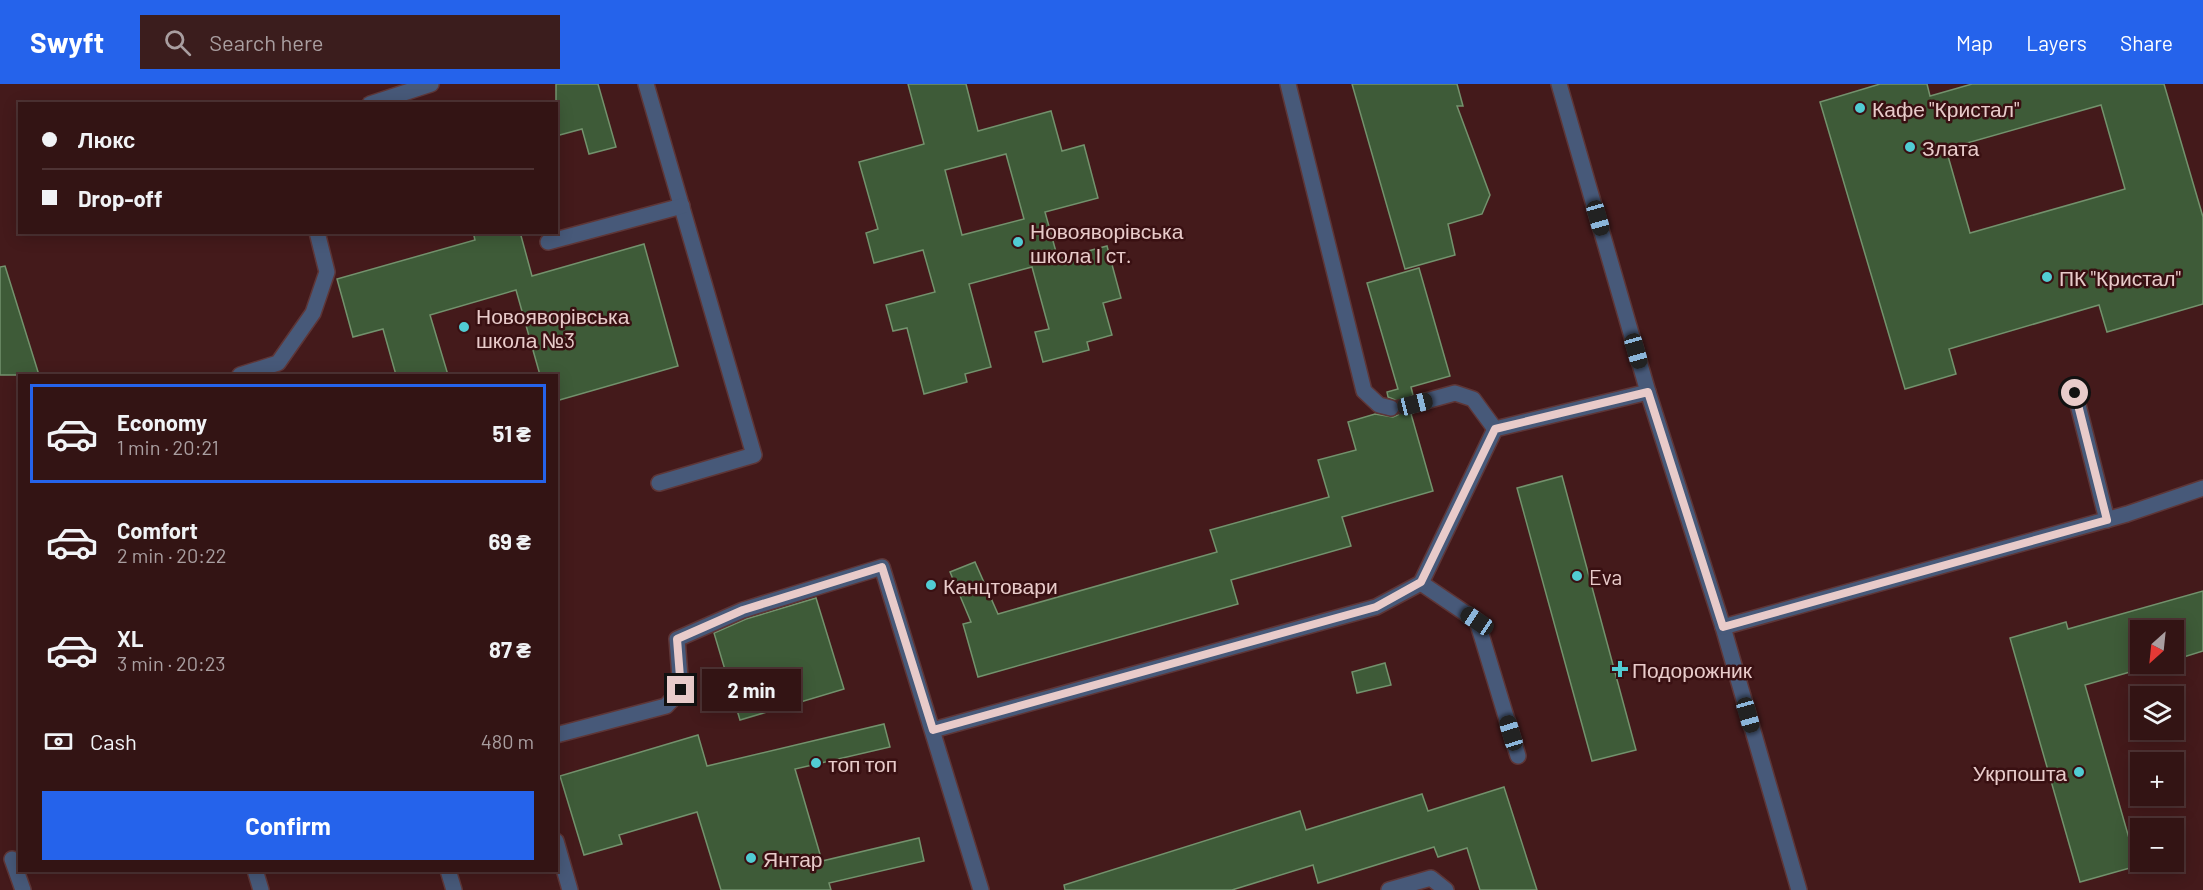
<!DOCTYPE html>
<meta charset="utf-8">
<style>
:root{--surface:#331414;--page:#3b1d1d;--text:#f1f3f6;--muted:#a99ea0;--line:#4e3334;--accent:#2563eb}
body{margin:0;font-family:Barlow,sans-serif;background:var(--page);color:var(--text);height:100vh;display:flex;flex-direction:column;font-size:22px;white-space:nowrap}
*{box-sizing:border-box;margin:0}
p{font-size:20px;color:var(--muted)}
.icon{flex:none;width:33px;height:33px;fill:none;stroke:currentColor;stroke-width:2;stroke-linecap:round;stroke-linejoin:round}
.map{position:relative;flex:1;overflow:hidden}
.details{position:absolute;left:18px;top:290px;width:540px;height:498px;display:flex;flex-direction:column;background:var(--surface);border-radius:0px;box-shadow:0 3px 15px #0003,0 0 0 2px var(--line)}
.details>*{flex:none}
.banner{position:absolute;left:18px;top:18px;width:540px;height:132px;border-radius:0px;box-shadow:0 3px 15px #0003,0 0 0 2px var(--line);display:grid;align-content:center;height:132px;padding:0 24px;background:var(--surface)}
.needle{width:39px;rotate:207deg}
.controls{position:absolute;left:2130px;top:536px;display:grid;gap:12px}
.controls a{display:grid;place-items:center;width:54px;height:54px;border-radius:0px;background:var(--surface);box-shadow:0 3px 15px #0003,0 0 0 2px var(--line);font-size:30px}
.end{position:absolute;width:27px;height:27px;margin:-14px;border:8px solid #e8cbca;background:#111;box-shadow:0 0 0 3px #111}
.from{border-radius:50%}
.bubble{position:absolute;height:42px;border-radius:0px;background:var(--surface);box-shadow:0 3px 15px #0003,0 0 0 2px var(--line);font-size:20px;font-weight:700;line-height:42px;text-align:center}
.car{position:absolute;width:18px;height:36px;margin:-18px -9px;border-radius:8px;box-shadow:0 0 4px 2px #0007;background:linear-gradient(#222 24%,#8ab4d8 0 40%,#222 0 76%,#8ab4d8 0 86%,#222 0)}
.banner b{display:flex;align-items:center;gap:21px;height:57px;font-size:22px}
.banner b+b{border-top:2px solid var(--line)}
.banner i{width:15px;height:15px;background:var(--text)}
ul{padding:10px 0 0;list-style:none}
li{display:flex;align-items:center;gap:18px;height:99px;margin:0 12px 9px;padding:0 12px;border:3px solid transparent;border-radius:0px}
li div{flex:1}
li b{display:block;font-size:22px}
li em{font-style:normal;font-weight:700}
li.active{border-color:var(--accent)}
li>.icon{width:54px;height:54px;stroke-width:1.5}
.pay{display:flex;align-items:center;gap:15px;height:66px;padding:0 24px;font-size:22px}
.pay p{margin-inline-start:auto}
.action{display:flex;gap:12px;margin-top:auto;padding:12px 24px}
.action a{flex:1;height:69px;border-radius:0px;background:var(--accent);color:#fff;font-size:24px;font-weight:700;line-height:69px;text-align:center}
header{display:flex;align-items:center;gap:36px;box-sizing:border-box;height:84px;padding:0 30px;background:var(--accent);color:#fff}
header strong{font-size:28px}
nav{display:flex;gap:33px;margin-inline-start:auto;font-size:21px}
.search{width:420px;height:54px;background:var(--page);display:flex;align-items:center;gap:15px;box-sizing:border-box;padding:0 21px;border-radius:0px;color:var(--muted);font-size:22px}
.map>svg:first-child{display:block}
</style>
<header>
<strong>Swyft</strong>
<div class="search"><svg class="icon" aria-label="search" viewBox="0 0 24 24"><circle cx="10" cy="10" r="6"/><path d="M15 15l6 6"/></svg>Search here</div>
<nav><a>Map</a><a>Layers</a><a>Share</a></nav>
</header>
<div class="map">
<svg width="2203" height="806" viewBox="0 0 2203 806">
<rect width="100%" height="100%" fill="#441a1b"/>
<!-- building -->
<g fill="#3e5b38" stroke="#73926d" stroke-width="1.5" fill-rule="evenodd">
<path d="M 556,0 L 598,0 L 616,63 L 589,70 L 582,45 L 556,52 Z"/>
<path d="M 908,0 L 966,0 L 978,47 L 1051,27 L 1062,67 L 1084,61 L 1098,114 L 1045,128 L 1058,175 L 1107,162 L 1121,214 L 1103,219 L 1112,251 L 1087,258 L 1089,266 L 1043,278 L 1035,248 L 1049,245 L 1032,183 L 969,200 L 991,283 L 965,290 L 967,298 L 924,310 L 907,244 L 893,247 L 886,221 L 935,208 L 923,166 L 874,179 L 866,149 L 878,145 L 859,78 L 924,60 ZM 1006,70 L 1024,135 L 962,151 L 945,86 Z"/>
<path d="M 1352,0 L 1457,0 L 1463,22 L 1457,22 L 1490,111 L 1482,130 L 1448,140 L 1455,171 L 1405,185 Z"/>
<path d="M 1880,0 L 1927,0 L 1930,12 L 1972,0 L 2164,0 L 2203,133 L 2203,220 L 2107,248 L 2099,221 L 1949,265 L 1956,290 L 1905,305 L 1820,18 ZM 2101,21 L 2125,105 L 1970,149 L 1946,65 Z"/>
<path d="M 473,148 L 520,148 L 532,192 L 644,160 L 678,282 L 556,317 L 556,291 L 540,291 L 516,206 L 430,231 L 448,291 L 396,291 L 383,245 L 353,253 L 337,195 L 475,156 Z"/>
<path d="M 5,182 L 39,291 L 0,291 L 0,183 Z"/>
<path d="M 1419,184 L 1450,292 L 1411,303 L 1413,311 L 1406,318 L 1408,326 L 1413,329 L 1411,330 L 1433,407 L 1342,433 L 1351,462 L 1231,496 L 1238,520 L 978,593 L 963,540 L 971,538 L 950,488 L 975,478 L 998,530 L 1217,468 L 1210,446 L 1329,413 L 1318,376 L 1356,366 L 1348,338 L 1375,330 L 1393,333 L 1398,331 L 1401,326 L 1398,317 L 1388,313 L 1387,308 L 1398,305 L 1367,199 Z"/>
<path d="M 1562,392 L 1636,666 L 1592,677 L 1517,404 Z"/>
<path d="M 2203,507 L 2203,567 L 2174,576 L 2174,546 L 2140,546 L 2140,579 L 2161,579 L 2085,601 L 2137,782 L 2080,798 L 2010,554 L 2066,538 L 2068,545 Z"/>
<path d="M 816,514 L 844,605 L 740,636 L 714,549 L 746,535 Z"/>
<path d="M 1385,579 L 1391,601 L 1357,609 L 1352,588 Z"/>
<path d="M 884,640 L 890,663 L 795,685 L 822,777 L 919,754 L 924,777 L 829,799 L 831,806 L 721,806 L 697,728 L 619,751 L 622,760 L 584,771 L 560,692 L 698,651 L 707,682 Z"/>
<path d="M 1504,703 L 1537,806 L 1480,806 L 1467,764 L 1438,773 L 1434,763 L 1318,799 L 1313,781 L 1232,806 L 1065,806 L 1064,801 L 1300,727 L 1306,746 L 1422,710 L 1428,727 Z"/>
</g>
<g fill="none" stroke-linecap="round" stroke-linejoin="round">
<!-- minor-tunnel -->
<path stroke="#5d3535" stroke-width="15" stroke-dasharray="15 8" stroke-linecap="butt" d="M 1391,324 L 1415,320"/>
<!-- minor casing -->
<g stroke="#5e3637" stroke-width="18">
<g id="minor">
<path d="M 646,0 L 754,371 L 659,399"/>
<path d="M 1288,0 L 1364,307 L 1379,321 L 1391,324"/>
<path d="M 1559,0 L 1648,308 L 1723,543 L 1799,806"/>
<path d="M 370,20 L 431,0"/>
<path d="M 548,158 L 682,122"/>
<path d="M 240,291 L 278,279 L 313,229 L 327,188 L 317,148"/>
<path d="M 2075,309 L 2107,436"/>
<path d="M 1415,320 L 1455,309 L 1473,315 L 1495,345"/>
<path d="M 1421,499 L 1477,537 L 1518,672"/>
<path d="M 1723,543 L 2127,430 L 2203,404"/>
<path d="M 933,646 L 1376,523 L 1421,499 L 1495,345 L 1648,308"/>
<path d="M 556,651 L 666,622 L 681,606 L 677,555 L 743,526 L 882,483 L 981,806"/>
<path d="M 556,757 L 570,806"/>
<path d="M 12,775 L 23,806"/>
<path d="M 255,786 L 261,806"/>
<path d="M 448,786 L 454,806"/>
<path d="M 1389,806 L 1431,794 L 1446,806"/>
</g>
</g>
<!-- minor -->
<use href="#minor" stroke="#475979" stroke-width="15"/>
</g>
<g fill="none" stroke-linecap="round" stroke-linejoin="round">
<!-- route -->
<path stroke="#e8cbca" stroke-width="8" d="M 681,606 L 677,555 L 743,526 L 882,483 L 933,646 L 1376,523 L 1421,498 L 1495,345 L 1648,308 L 1723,543 L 2107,436 L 2075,309"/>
</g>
<!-- markers -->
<g fill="#51ccd3" stroke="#391012" stroke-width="2">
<circle cx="1860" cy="24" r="6"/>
<circle cx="1910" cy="63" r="6"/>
<circle cx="1018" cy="158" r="6"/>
<circle cx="2047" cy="193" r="6"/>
<circle cx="464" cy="243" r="6"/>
<circle cx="1577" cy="492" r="6"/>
<circle cx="931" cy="501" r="6"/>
<path d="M1617 576h6v6h6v6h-6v6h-6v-6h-6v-6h6z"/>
<circle cx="816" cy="679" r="6"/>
<circle cx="2079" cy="688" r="6"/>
<circle cx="751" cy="774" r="6"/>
</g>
<g text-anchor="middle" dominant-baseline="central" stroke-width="5" stroke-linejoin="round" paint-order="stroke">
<!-- poi labels -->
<g font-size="21" fill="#e8cbca" stroke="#391012" text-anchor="start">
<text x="1872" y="24">Кафе "Кристал"</text>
<text x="1922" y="63">Злата</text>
<text x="1030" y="146">Новояворівська<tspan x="1030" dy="24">школа І ст.</tspan></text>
<text x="2059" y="193">ПК "Кристал"</text>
<text x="476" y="231">Новояворівська<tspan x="476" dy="24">школа №3</tspan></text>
<text x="1589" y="492">Eva</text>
<text x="943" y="501">Канцтовари</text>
<text x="1632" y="585">Подорожник</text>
<text x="828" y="679">топ топ</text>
<text x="2067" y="688" text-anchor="end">Укрпошта</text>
<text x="763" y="774">Янтар</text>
</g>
</g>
</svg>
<div class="controls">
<a><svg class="needle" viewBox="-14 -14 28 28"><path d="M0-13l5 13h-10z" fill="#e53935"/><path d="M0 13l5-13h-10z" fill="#a99ea0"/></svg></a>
<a><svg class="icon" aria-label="layers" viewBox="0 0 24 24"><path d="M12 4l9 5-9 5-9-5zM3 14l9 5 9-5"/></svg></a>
<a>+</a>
<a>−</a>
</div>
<i class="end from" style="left:2075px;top:309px"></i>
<i class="end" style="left:681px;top:606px"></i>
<div class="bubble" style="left:702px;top:585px;width:99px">2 min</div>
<i class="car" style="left:1598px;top:134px;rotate:164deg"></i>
<i class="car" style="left:1636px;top:267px;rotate:164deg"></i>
<i class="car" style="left:1415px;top:320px;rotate:76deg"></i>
<i class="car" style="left:1477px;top:537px;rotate:304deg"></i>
<i class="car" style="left:1748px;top:631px;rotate:164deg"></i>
<i class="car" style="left:1511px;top:649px;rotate:343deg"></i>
<div class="banner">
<b><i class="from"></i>Люкс</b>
<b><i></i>Drop-off</b>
</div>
<section class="details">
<ul>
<li class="active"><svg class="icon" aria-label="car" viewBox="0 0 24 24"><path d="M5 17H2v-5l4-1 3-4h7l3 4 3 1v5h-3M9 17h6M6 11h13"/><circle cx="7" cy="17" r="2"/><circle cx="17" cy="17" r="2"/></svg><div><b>Economy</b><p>1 min · 20:21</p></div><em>51 ₴</em></li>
<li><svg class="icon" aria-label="car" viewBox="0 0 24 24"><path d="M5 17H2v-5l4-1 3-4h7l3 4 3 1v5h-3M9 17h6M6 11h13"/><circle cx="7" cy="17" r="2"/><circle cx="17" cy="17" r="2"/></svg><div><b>Comfort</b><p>2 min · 20:22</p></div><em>69 ₴</em></li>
<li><svg class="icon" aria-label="car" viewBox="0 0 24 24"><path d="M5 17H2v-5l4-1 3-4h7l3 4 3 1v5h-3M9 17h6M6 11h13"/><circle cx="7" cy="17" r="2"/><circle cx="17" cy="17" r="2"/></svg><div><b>XL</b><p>3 min · 20:23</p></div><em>87 ₴</em></li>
</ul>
<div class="pay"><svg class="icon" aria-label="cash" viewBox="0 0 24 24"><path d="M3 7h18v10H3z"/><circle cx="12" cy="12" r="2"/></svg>Cash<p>480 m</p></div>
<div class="action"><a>Confirm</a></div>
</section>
</div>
